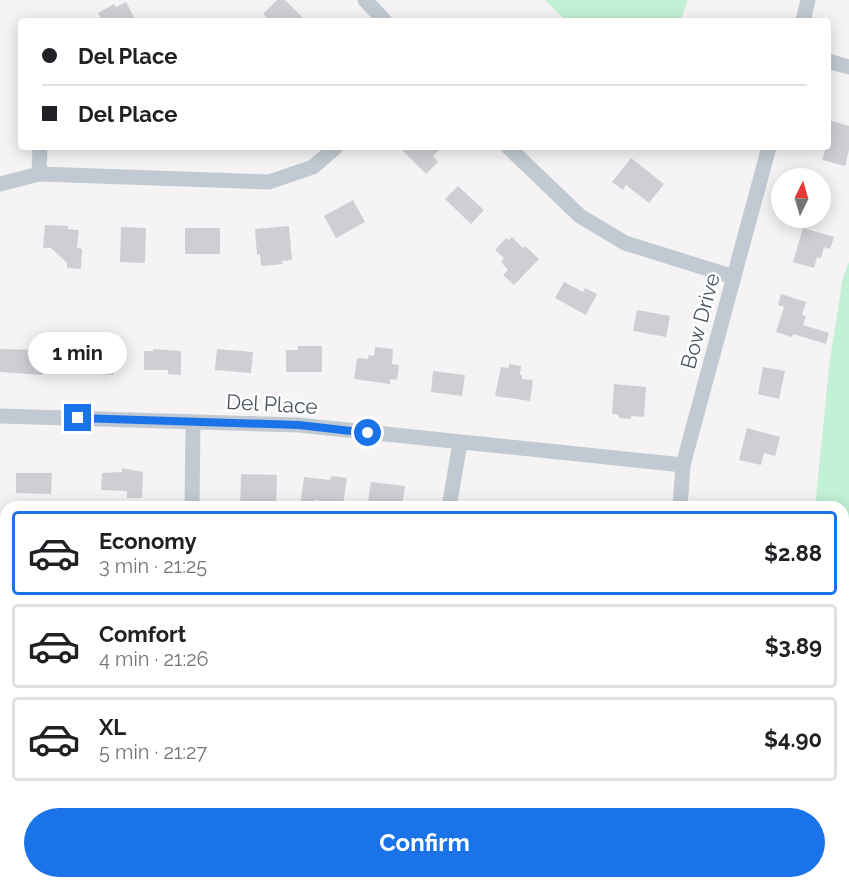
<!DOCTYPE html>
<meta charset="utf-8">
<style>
:root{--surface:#fff;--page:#f2f2f2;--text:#202124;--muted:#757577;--line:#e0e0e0;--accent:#1a73e8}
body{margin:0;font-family:Raleway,sans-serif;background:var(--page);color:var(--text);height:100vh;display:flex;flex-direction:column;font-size:22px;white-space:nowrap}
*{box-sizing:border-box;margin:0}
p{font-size:20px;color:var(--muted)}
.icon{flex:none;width:33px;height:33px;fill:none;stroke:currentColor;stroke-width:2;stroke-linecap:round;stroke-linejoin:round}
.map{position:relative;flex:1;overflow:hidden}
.side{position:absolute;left:0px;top:501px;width:849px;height:388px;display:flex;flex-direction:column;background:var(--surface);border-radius:18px 18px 0 0;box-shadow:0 3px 15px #0003}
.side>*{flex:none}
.hud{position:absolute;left:18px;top:18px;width:813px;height:132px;border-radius:6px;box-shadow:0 3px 15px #0003;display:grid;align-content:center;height:132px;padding:0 24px;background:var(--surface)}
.needle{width:39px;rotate:5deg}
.controls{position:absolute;left:771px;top:168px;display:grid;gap:12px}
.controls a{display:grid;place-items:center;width:60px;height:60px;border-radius:50%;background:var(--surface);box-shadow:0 3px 15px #0003;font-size:30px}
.end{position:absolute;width:27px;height:27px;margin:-14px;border:8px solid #1a73e8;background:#fff;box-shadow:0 0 0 3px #fff}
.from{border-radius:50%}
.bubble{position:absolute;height:42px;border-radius:21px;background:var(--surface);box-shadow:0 3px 15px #0003;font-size:20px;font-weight:700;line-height:42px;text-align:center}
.hud b{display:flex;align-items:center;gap:21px;height:57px;font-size:22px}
.hud b+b{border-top:2px solid var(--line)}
.hud i{width:15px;height:15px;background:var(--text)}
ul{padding:10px 0 0;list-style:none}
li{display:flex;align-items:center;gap:18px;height:84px;margin:0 12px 9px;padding:0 12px;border:3px solid var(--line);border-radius:6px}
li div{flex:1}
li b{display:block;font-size:22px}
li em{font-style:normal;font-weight:700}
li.active{border-color:var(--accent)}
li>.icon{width:54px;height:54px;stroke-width:1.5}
.button{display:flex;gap:12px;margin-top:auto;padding:12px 24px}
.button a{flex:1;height:69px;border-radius:36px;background:var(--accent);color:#fff;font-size:24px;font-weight:700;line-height:69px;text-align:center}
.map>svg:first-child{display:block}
</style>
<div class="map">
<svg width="849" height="889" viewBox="0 0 849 889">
<rect width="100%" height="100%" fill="#f5f3f3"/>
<!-- green -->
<g fill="#c3f1d5">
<path d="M 545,0 L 688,0 L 680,21 L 566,21 Z"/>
<path d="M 849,262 L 849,889 L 815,889 L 815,884 L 843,884 L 843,507 L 815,507 L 830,359 L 843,277 Z"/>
</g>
<!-- building -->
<g fill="#cdcfd5">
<path d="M 277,0 L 285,0 L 306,21 L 270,21 L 263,14 Z"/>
<path d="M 126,2 L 136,21 L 102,21 L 98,13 L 114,4 L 116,7 Z"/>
<path d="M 828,120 L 849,126 L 849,150 L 845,166 L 822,160 L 826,147 L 828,147 Z"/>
<path d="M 399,147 L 442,147 L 433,156 L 438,162 L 426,174 Z"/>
<path d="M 631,158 L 664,184 L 649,203 L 626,185 L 623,190 L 612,182 Z"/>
<path d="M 458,186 L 484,210 L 471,224 L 445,199 Z"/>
<path d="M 353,200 L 365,222 L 336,238 L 324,216 Z"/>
<path d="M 45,225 L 68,226 L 68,229 L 79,230 L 77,248 L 82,249 L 81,269 L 67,268 L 67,263 L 51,248 L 43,248 Z"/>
<path d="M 289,226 L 292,260 L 282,261 L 283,264 L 261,266 L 260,254 L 257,255 L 255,229 Z"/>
<path d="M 121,227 L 146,228 L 145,263 L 120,262 Z"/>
<rect x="185" y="228" width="35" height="26"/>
<path d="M 803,228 L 834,237 L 830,249 L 824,247 L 821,258 L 817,257 L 814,268 L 793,262 Z"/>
<path d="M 512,237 L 523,248 L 525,246 L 539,259 L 514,285 L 503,275 L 508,270 L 501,262 L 504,258 L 495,250 L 506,238 L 509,240 Z"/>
<path d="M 564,282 L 583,292 L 585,288 L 597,294 L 586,315 L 555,298 Z"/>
<path d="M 781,294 L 806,302 L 802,315 L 806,316 L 803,325 L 829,333 L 826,344 L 793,334 L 792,337 L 776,332 L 784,307 L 778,305 Z"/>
<path d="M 637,310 L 670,316 L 666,337 L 633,331 Z"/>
<path d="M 84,337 L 98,337 L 98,343 L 104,343 L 104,351 L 114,351 L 113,375 L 96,374 L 96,372 L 69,371 L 70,350 L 82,350 Z"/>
<path d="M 298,346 L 322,346 L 322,372 L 286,372 L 286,350 L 298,350 Z"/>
<path d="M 375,347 L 393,349 L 392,364 L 399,365 L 397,380 L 390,379 L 390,384 L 354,379 L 357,358 L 368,359 L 369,355 L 374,356 Z"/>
<path d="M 0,349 L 37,350 L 37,357 L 43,358 L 43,375 L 0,372 Z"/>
<path d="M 153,349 L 181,351 L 181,375 L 168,374 L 168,370 L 144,370 L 144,351 L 153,351 Z"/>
<path d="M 217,349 L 253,352 L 251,373 L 215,370 Z"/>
<path d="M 509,364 L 521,366 L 520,375 L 522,375 L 522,379 L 533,380 L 530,401 L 495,396 L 501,367 L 509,368 Z"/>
<path d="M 763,367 L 785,371 L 779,399 L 758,394 Z"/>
<path d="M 433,371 L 465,375 L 462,396 L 431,392 Z"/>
<path d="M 614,384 L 646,387 L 644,417 L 631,416 L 631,419 L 620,418 L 617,414 L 612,414 Z"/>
<path d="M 747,428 L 780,437 L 775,456 L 764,453 L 761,465 L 739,460 Z"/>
<path d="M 122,468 L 143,472 L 142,498 L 127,498 L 127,491 L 101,490 L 102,473 L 122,472 Z"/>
<path d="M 16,473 L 52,473 L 51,494 L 16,493 Z"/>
<path d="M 241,474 L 277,475 L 276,507 L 240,506 Z"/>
<path d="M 331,476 L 347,478 L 343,504 L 315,500 L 314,507 L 300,507 L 304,477 L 330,480 Z"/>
<path d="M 371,482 L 405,486 L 402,507 L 368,502 Z"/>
</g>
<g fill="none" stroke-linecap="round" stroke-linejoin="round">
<!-- minor -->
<g stroke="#c1cad2" stroke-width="15">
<path d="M 365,0 L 385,21"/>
<path d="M 803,21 L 808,0"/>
<path d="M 828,61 L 849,67"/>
<path d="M 508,147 L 580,216 L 625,243 L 734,277"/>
<path d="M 39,174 L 40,147"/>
<path d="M 0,184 L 39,174 L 269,182 L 313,167 L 336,147"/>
<path d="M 0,416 L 299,425 L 683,465"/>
<path d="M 192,507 L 193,422"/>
<path d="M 449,507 L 460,443"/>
<path d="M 680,507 L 683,465 L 769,147"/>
<path d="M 0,663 L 6,663"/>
<path d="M 192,884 L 192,889"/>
<path d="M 436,884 L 436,889"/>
<path d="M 682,884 L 682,889"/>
</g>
</g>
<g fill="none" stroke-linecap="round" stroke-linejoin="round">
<!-- route -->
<path stroke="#1a73e8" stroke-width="8" d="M 78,418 L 299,425 L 368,433"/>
</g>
<g text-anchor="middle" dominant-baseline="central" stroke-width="5" stroke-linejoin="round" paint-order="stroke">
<!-- street labels -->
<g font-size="21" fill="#4a5661" stroke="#fff">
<text transform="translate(700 321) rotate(-75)">Bow Drive</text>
<text transform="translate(272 404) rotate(3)">Del Place</text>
</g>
</g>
</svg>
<div class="controls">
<a><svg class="needle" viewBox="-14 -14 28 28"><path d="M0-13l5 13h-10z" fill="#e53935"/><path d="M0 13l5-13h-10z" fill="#757577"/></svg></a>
</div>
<i class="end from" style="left:368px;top:433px"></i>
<i class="end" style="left:78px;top:418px"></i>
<div class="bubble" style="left:28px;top:332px;width:99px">1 min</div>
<div class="hud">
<b><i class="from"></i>Del Place</b>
<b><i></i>Del Place</b>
</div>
<section class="side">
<ul>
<li class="active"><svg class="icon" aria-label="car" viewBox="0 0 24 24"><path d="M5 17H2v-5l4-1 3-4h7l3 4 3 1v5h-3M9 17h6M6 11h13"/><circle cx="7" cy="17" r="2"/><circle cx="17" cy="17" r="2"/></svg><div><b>Economy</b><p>3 min · 21:25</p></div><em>$2.88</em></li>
<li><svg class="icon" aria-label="car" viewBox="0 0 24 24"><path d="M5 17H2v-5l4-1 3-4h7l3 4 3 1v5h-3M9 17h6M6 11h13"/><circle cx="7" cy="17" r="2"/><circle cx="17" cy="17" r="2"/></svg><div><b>Comfort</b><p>4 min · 21:26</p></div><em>$3.89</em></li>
<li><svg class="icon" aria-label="car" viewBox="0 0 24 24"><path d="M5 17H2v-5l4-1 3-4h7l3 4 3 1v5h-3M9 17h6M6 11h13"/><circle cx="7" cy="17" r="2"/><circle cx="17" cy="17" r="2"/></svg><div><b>XL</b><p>5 min · 21:27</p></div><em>$4.90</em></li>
</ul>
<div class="button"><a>Confirm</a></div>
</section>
</div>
